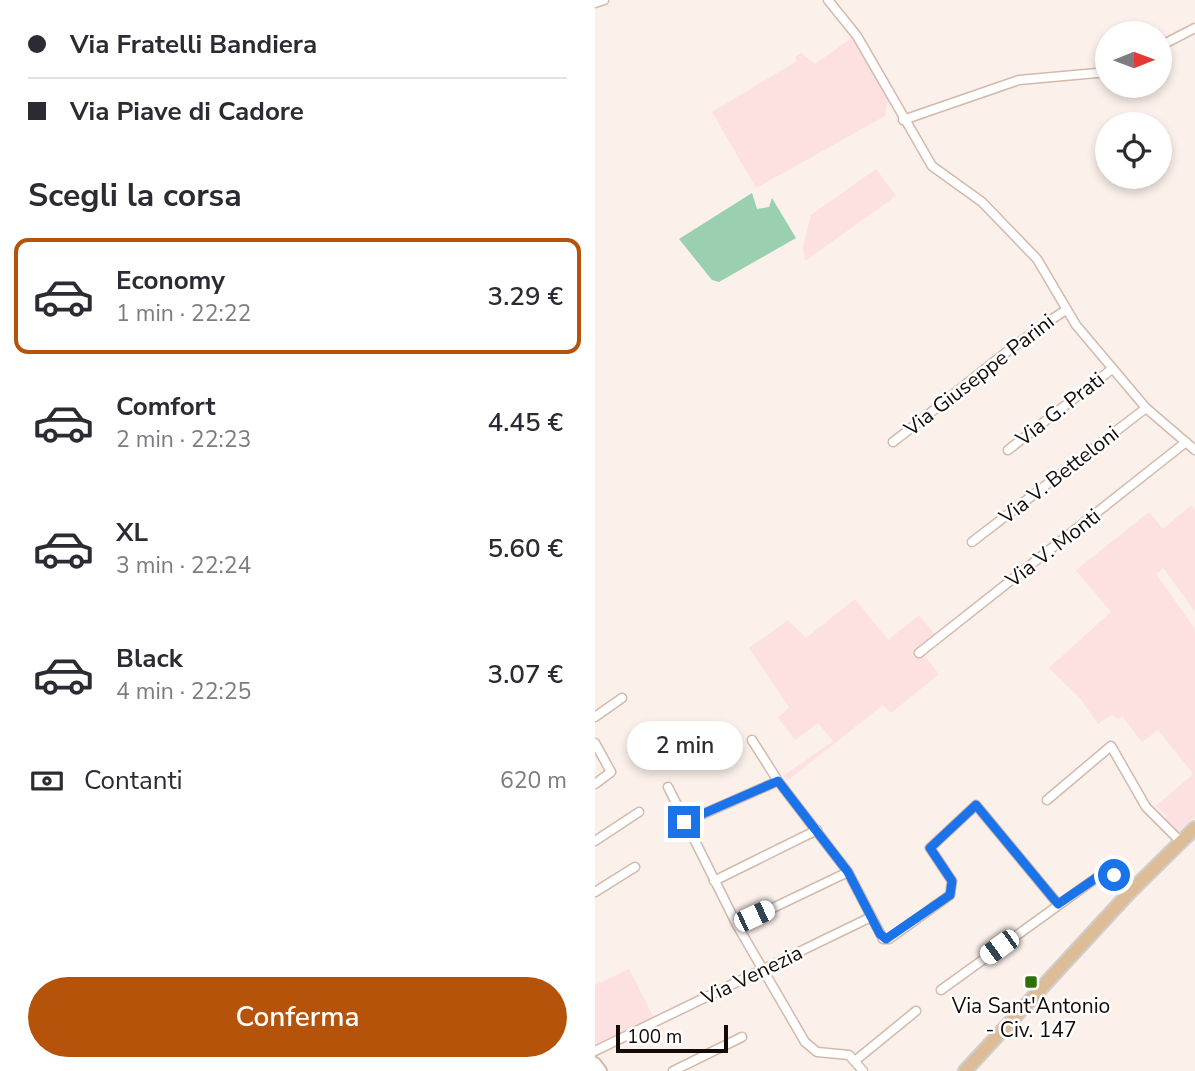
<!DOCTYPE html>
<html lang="it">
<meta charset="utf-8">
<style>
:root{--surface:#fff;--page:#f7f7f7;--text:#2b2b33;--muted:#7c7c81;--line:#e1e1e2;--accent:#b45309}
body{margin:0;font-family:"Nunito Sans",sans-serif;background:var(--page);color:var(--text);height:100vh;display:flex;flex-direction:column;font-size:26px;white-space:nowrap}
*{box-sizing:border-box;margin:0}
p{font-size:23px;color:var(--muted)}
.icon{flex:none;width:38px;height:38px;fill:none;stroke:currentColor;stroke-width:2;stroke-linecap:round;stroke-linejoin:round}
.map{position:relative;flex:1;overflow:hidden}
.side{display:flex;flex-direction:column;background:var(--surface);width:595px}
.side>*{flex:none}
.banner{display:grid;align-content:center;height:154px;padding:0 28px;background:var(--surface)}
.needle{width:46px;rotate:89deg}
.controls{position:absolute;left:500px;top:21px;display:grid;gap:14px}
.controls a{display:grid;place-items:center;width:77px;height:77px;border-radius:50%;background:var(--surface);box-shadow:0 4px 10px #0003;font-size:35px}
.scale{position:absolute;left:21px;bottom:18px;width:112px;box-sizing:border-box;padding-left:7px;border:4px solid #140b07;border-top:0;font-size:19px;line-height:24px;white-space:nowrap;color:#140b07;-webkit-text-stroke:5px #fff;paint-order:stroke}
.end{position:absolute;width:32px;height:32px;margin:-16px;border:9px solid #1a73e8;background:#fff;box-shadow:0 0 0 4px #fff}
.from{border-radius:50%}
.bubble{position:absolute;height:49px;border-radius:24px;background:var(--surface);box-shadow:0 4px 10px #0003;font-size:23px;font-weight:600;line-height:49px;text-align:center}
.car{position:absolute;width:21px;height:42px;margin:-21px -10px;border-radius:9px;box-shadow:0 0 5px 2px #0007;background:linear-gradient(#fff 24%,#345 0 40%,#fff 0 76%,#345 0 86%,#fff 0)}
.banner b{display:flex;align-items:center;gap:24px;height:66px;font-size:26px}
.banner b+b{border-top:2px solid var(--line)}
.banner i{width:18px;height:18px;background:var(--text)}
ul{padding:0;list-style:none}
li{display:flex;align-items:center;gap:21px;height:116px;margin:0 14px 10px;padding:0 14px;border:4px solid transparent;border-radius:14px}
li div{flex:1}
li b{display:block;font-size:26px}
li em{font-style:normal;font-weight:600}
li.current{border-color:var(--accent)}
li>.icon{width:63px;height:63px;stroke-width:1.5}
h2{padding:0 28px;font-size:32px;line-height:84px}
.pay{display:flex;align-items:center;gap:18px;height:77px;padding:0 28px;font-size:26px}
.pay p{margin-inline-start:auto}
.primary-button{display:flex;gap:14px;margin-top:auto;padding:14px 28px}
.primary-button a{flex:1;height:80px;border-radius:42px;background:var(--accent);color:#fff;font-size:28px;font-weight:600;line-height:80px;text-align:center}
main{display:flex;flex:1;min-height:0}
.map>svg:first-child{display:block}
</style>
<main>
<section class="side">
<div class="banner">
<b><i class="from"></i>Via Fratelli Bandiera</b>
<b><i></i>Via Piave di Cadore</b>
</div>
<h2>Scegli la corsa</h2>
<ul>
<li class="current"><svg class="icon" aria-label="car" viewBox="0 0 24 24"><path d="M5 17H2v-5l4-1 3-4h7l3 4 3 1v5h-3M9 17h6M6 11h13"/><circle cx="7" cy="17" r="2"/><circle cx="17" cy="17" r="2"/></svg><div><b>Economy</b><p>1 min · 22:22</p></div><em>3.29 €</em></li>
<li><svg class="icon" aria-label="car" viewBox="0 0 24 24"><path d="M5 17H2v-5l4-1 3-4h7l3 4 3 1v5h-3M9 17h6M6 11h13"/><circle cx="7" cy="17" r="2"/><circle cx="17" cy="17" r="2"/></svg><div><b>Comfort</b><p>2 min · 22:23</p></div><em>4.45 €</em></li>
<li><svg class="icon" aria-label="car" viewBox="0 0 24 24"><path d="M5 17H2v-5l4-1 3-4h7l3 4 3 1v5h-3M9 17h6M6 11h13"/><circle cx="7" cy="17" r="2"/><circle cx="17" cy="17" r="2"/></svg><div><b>XL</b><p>3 min · 22:24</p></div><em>5.60 €</em></li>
<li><svg class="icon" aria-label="car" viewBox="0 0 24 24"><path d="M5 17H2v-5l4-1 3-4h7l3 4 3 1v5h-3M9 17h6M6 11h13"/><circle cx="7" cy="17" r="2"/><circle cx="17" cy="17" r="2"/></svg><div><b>Black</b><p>4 min · 22:25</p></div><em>3.07 €</em></li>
</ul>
<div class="pay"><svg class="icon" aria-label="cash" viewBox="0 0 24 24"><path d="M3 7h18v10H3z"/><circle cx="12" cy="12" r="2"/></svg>Contanti<p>620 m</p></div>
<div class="primary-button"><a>Conferma</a></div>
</section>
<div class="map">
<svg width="600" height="1071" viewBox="0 0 600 1071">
<rect width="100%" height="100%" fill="#fbf0ea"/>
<!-- industrial -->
<g fill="#fce1e0">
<path d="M 258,37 L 293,99 L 290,116 L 161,188 L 117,112 L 202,61 L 200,57 L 206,53 L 220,64 Z"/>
<path d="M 281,169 L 301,196 L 210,261 L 208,246 L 216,215 Z"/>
<path d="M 596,505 L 600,510 L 600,611 L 568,568 L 561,574 L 600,629 L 600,817 L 580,835 L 567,822 L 572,816 L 561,806 L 598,774 L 596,771 L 563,730 L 547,742 L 527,716 L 523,719 L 517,714 L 503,724 L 485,698 L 454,668 L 516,612 L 481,570 L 554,512 L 568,529 Z"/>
<path d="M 260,599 L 293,640 L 324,615 L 342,637 L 325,650 L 344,674 L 296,713 L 288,705 L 192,781 L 188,776 L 238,741 L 223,723 L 200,740 L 183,718 L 194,707 L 154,648 L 193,620 L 211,638 Z"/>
<path d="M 34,969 L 60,1020 L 0,1045 L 0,985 Z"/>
</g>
<!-- green -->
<path fill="#9acfb0" d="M 157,193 L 162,209 L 174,207 L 177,198 L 201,238 L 124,282 L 117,280 L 84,239 Z"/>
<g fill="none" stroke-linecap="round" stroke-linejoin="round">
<!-- street casing -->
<g stroke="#d4b9ab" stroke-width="11">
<g id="street">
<path d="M 233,0 L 262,36 L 337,166 L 387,202 L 442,259 L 481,325 L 551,408 L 600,450"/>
<path d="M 0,3 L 9,0"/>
<path d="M 565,46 L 600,28"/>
<path d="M 308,120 L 424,80 L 513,72"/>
<path d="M 298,442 C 356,398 410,349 471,310"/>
<path d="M 413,450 L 517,369"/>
<path d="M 377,542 L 551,408"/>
<path d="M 324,653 L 591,442"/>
<path d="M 0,717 L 27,698"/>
<path d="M 157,740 L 183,781 L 253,872 L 288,939 L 294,939 L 355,895 L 357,881 L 335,848 L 381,805 L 463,904"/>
<path d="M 0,743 L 16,772 L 0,784"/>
<path d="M 73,787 L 142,925 L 210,1042 L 222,1052 L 254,1055 L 268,1071"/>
<path d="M 452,800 L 516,746 L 551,807 L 586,842"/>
<path d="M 90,822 L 183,781"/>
<path d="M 0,841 L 44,812"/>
<path d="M 119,881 L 222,830"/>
<path d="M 0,892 L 40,867"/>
<path d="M 142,925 L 253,872"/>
<path d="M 346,990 L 504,876 L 516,874 L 535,892"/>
<path d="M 0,1051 L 276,917"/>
<path d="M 261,1060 L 321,1011"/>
<path d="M 78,1071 L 147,1037"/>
</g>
</g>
<!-- secondary casing -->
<g stroke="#d4b9ab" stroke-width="14">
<path id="secondary" d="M 0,1063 L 6,1071"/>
</g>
<!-- primary casing -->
<g stroke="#d0cecd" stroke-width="16">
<path id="primary" d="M 370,1071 L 535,892 L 600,828"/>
</g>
<!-- street -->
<use href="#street" stroke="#fff" stroke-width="8"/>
<!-- secondary -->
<use href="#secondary" stroke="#fff" stroke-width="10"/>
<!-- primary -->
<use href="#primary" stroke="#dcbd98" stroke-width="12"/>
</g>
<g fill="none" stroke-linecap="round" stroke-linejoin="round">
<!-- route -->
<path stroke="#1a73e8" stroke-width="9" d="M 89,822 L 183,781 L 253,872 L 285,934 L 291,939 L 355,895 L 357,881 L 335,848 L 381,805 L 463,904 L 504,876 L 519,875"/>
</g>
<!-- markers -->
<rect fill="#2f6f07" stroke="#fff" stroke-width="2.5" x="429" y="975" width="14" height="14" rx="3.5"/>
<g text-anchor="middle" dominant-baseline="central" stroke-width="5" stroke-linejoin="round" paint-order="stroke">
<!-- street labels -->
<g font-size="21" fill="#140b07" stroke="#fff">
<text transform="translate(384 375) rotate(-38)">Via Giuseppe Parini</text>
<text transform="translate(465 409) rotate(-38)">Via G. Prati</text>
<text transform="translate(464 475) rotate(-38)">Via V. Betteloni</text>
<text transform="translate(458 548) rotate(-38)">Via V. Monti</text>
<text transform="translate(157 975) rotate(-26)">Via Venezia</text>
</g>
<!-- poi labels -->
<g font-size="21" fill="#140b07" stroke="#fff">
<text x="436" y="1006">Via Sant'Antonio<tspan x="436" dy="24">- Civ. 147</tspan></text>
</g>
</g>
</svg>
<div class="controls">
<a><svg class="needle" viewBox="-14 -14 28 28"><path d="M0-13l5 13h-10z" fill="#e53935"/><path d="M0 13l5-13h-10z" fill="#7c7c81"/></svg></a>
<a><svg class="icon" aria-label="locate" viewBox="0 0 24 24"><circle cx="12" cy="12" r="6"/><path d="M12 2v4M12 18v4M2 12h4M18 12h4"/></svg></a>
</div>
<div class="scale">100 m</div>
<i class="end from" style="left:519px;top:875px"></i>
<i class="end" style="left:89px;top:822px"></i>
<div class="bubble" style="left:32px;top:721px;width:116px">2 min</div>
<i class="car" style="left:159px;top:916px;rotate:65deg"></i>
<i class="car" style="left:404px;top:947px;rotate:234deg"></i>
</div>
</main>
